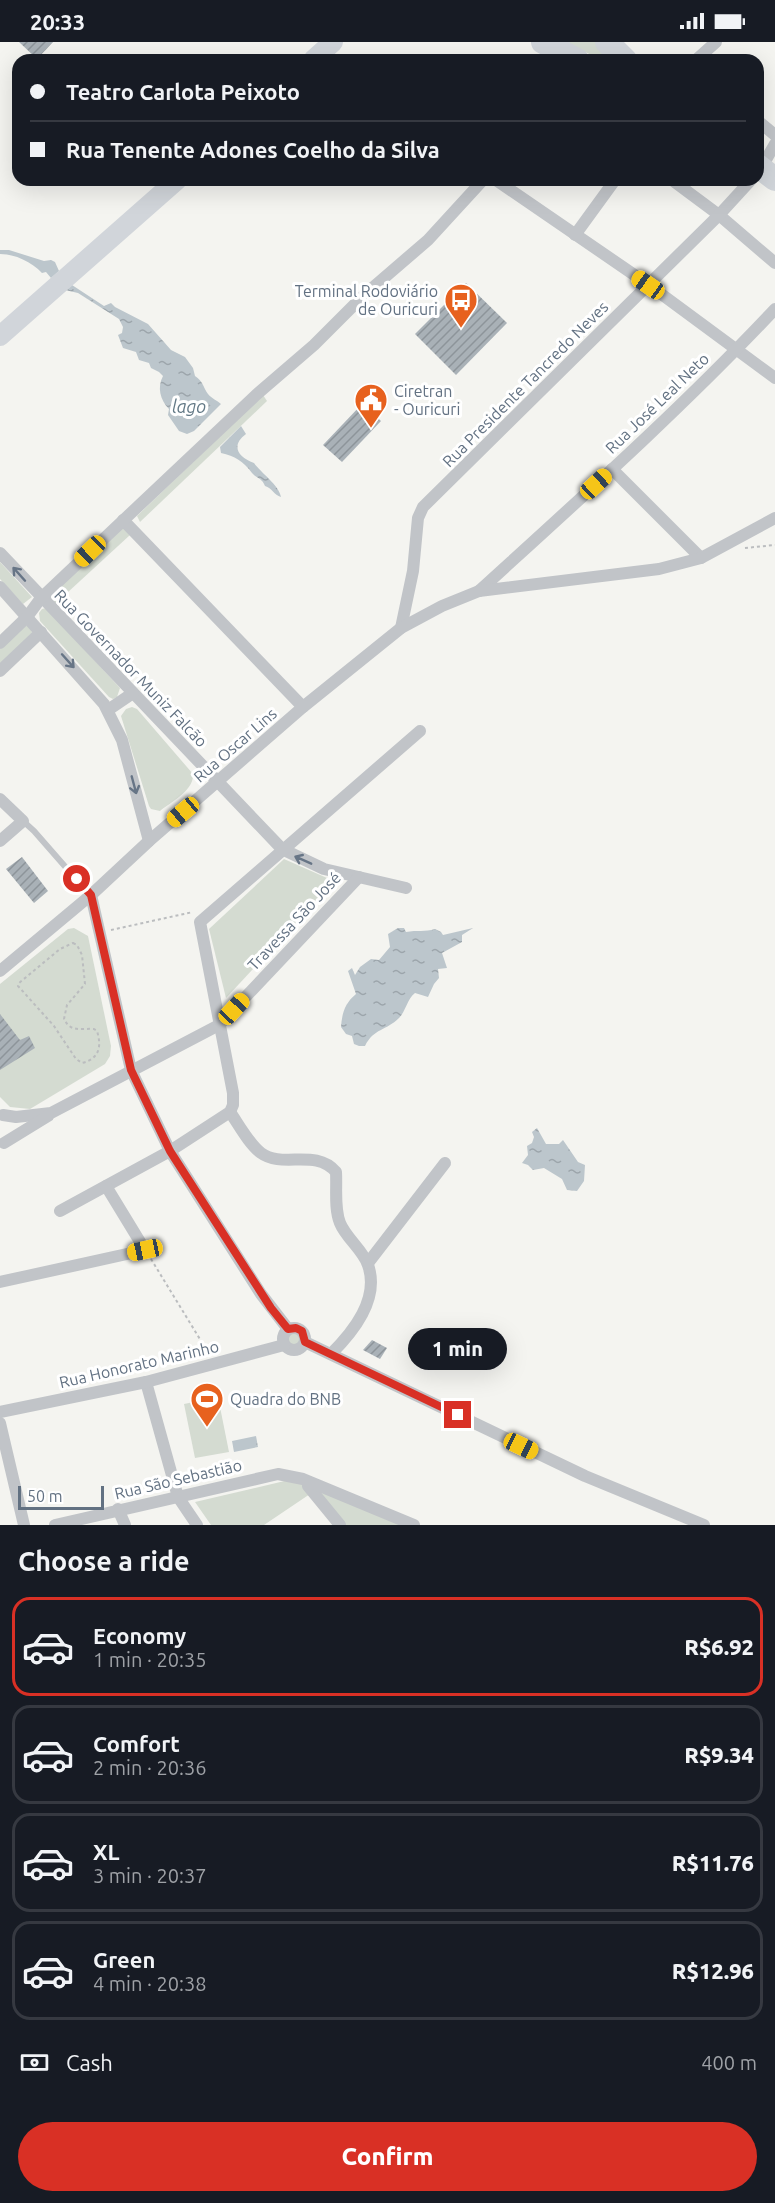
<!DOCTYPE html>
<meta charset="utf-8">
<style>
:root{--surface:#171b24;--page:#20242c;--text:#f1f3f6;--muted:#9ea1a6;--line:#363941;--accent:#d93025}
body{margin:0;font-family:Ubuntu,sans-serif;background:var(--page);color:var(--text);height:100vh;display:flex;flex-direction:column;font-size:22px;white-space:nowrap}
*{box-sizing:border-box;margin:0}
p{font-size:20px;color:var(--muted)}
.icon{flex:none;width:33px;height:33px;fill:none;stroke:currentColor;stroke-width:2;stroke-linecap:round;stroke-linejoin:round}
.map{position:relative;height:1483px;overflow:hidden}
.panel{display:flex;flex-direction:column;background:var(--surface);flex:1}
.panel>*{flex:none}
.top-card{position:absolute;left:12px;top:12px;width:752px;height:132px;border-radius:18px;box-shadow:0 6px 24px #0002;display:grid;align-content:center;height:132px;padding:0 18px;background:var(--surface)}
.scale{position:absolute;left:18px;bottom:15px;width:86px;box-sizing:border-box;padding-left:6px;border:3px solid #627182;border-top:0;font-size:16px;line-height:21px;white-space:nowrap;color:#627182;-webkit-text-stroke:4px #fff;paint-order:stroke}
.end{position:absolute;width:27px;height:27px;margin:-14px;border:8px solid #d93025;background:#fff;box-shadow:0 0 0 3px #fff}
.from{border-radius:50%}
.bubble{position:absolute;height:42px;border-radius:21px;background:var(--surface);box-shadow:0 6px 24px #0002;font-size:20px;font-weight:800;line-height:42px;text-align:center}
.car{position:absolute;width:18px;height:36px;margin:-18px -9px;border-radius:8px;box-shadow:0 0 4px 2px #0007;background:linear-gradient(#f5c518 24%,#345 0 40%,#f5c518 0 76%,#345 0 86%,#f5c518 0)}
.top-card b{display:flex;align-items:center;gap:21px;height:57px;font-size:22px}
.top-card b+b{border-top:2px solid var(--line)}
.top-card i{width:15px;height:15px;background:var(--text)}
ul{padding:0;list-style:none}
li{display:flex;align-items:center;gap:18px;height:99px;margin:0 12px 9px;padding:0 6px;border:3px solid var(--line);border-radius:18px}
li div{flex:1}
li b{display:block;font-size:22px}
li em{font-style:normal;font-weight:800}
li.selected{border-color:var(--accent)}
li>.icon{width:54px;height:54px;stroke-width:1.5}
h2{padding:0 18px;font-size:27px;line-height:72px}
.pay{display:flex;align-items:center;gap:15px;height:66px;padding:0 18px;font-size:22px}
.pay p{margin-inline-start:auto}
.action{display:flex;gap:12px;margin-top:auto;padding:12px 18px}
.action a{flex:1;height:69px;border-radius:36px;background:var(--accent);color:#fff;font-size:24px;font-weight:800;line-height:69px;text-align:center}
.status{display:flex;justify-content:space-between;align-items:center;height:42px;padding:0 30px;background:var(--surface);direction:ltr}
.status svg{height:16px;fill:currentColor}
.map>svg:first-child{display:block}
</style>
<div class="status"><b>20:33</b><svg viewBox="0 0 49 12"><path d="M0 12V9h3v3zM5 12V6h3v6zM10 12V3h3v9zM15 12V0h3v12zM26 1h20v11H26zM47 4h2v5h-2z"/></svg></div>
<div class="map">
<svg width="775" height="1483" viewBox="0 0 775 1483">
<defs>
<pattern id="water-ripples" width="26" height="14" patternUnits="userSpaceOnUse" patternTransform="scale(1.5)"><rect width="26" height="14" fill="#bcc6cc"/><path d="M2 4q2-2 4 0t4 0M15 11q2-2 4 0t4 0" fill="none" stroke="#9ca5ab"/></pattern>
<pattern id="building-hatch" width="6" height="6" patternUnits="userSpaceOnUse" patternTransform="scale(1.5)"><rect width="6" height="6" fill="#a9b1b7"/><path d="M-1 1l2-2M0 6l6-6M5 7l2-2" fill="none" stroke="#8d949a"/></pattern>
</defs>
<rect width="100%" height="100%" fill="#f4f4f0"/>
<!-- green -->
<g fill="#d4dbd1">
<path d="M 564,0 L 596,0 L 617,18 L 602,18 Z"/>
<path d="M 263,353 L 267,359 L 140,480 L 137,474 Z"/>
<path d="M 123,485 L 130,493 L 55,562 L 48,555 Z"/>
<path d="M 0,520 L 32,555 L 23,562 L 0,537 Z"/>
<path d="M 46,566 L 120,646 L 117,655 L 113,657 L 109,655 L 40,579 L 39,571 L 42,567 Z"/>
<path d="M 24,584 L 31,584 L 32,591 L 0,622 L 0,607 Z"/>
<path d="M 132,665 L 137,667 L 193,732 C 194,749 171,760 160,769 L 151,767 L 149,764 L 121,674 L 126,667 Z"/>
<path d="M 284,817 L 327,836 L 331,840 L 330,844 L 226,956 L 209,887 Z"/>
<path d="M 74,886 L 88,894 L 111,1004 L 110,1014 L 105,1022 L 30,1067 L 10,1065 L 0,1055 L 0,942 L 68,887 Z"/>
<circle cx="294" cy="1297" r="7"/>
<path d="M 218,1355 L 229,1410 L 195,1416 L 184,1362 Z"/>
<path d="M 293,1437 L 402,1483 L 335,1483 L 310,1452 L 264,1483 L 211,1483 L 195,1460 Z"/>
</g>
<!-- water -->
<g fill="url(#water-ripples)">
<path d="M 0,208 L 9,208 L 44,219 L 51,218 L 55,220 L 59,229 L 51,236 L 46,230 L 42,231 C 32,220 15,212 0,212 Z"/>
<path d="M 72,243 L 104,264 L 111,261 L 115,265 L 148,282 L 171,308 L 185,315 L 193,326 L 195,334 C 203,339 203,345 208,352 C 212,357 217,358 221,362 L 194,389 L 187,392 L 179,389 L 168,373 L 169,367 C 160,358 157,345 163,334 L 159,330 L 151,326 L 149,321 L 139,318 L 136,310 L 123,306 L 118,293 L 122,291 L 123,285 L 119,277 L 78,251 L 65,248 Z"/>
<path d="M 241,384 L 246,392 C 231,403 237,415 254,421 C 261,431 279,443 281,455 C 274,453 272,446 265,444 C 262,436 257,437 252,431 C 243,419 235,414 221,411 L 220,405 Z"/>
<path d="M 398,886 L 404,886 L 406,890 C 417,888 425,890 435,887 L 441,890 L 443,893 L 473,886 L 462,893 L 462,900 L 442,911 L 447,926 L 438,927 L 439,936 L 434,942 L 428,955 L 415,951 C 407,957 406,969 399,976 C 386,989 374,986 365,1004 L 359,1004 L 354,1002 L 352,994 L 346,992 L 341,985 C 342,971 345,961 356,952 L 348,929 L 352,926 L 355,933 L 360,925 L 371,917 L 379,918 L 390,905 L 388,892 Z"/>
<path d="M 537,1086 L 546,1102 L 559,1102 L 563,1098 L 578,1120 L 585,1123 L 584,1139 L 577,1149 L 567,1148 L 562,1137 L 544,1126 L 533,1128 L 528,1123 L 522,1121 L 528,1113 L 527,1104 L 532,1101 L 534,1095 L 532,1090 Z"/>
<path d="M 256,1394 L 258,1405 L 234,1410 L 232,1399 Z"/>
</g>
<!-- building -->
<g fill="url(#building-hatch)">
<path d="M 19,0 L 53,0 L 37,17 Z"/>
<path d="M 466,241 L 507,281 L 456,333 L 415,292 Z"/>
<path d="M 362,362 L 381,379 L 342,420 L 323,403 Z"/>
<path d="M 22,815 L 48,849 L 34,861 L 6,827 Z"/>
<path d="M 0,972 L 20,998 L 29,994 L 35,1006 L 0,1028 Z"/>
<path d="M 372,1298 L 387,1306 L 380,1317 L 363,1308 Z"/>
</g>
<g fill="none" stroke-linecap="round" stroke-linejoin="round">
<!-- path -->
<g stroke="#bbbdbf" stroke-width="2" stroke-dasharray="3 3" stroke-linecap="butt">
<path d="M 745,506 L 775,503"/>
<path d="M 111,888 L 193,870"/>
<path d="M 73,901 L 77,903 L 82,913 L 85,942 L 67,963 L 64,977 C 71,991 81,986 94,987 L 97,989 C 102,1005 99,1017 82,1021 L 76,1017 L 54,984 L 18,944 L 19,941 L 60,907 Z"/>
<path d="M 151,1217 L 209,1312"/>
</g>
<!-- lane -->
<path stroke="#c1c4c8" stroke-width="6" d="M 23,779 L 34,789 L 90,853"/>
<!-- street -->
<g stroke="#c1c4c8" stroke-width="12">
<path d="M 696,18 L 716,0"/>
<path d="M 758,79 L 775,93"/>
<path d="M 760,128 L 775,102"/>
<path d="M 496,138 L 649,243 L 775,336"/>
<path d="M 672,138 L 719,173 L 775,221"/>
<path d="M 575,193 L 615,138"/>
<path d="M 612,427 L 701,516"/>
<path d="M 123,478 L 303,665"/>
<path d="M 0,511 L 282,807 L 324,827 L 406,846"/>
<path d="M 0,545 L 104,662 L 122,698 L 149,799"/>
<path d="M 479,549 C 580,457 682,366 775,267"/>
<path d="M 401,586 L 413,529 L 418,476 L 423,465 L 719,173 L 751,138"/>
<path d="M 0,601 L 27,575 L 41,556 L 256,353 L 314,303 L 363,254 L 428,198 L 483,138"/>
<path d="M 0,629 L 41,590"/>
<path d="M 108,668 L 133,651"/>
<path d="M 0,757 L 23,779 L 0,799"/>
<path d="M 91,853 L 131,1028 L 170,1109 L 261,1252 L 288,1287"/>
<path d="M 0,929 L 91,853 L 149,799 L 303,665 L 401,586 L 442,564 L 479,549 L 659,527 L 701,516 L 775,476"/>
<path d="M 230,1070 C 239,1083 249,1102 261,1111 C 283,1127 315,1106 336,1130 C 337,1146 334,1166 340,1181 C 346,1196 363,1208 368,1223 C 380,1257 353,1290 331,1312"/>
<path d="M 3,1073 L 16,1075 L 51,1071 L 219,983 L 359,835"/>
<path d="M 4,1101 L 48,1074"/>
<path d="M 60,1169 L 170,1109 L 230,1070 L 233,1063 L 233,1051 L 200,880 L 420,689"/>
<path d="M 368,1221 L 445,1121"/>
<path d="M 0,1240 L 145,1208 L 106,1144"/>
<circle cx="294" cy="1297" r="11"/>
<path d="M 305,1300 L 585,1434 L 704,1483"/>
<path d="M 146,1340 L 178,1455 L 197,1483"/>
<path d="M 0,1370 L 146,1340 L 284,1303"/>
<path d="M 0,1381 L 24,1483"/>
<path d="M 309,1440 L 308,1444 L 340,1483"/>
<path d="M 118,1467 L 125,1483"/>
<path d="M 55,1483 L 278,1432 L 303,1437 L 414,1483"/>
</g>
<!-- primary -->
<g stroke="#d1d5da" stroke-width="20">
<path d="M 313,18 L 333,0"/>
<path d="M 0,294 L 177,138"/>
</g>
<!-- highway -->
<g stroke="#d1d5da" stroke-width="24">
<path d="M 543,0 L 577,18"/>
<path d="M 607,0 L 625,18"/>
<path d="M 758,124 L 775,137"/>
</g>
</g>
<!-- one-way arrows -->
<defs><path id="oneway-shaft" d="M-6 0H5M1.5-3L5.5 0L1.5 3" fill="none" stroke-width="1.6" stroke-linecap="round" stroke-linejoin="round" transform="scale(1.5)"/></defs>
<g stroke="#677586">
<use href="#oneway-shaft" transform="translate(19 532) rotate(-132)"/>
<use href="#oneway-shaft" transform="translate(68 619) rotate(48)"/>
<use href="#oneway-shaft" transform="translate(134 743) rotate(75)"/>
<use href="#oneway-shaft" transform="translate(303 818) rotate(-156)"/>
</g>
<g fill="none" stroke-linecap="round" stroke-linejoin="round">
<!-- route -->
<path stroke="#d93025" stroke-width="8" d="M 77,837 L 91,853 L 131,1028 L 170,1109 L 271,1266 L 288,1287 L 296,1286 L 302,1289 L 305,1300 L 458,1373"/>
</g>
<!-- icons -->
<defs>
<g id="bus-pin" transform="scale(1.725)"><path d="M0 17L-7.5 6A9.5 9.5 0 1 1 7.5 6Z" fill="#e7611e" stroke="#fff"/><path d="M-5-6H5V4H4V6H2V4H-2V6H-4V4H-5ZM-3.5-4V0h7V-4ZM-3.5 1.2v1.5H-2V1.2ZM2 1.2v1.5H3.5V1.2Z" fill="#fff"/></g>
<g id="civic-pin" transform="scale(1.725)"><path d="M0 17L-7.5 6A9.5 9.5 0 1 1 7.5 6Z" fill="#e7611e" stroke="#fff"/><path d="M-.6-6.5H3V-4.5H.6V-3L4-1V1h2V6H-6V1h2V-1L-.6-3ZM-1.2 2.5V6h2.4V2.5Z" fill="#fff"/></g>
<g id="stadium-pin" transform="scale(1.725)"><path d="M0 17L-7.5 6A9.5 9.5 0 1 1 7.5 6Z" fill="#e7611e" stroke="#fff"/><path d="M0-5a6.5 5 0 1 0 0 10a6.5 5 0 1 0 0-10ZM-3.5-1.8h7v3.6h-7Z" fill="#fff"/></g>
</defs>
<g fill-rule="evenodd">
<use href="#bus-pin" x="461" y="258"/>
<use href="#civic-pin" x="371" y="358"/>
<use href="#stadium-pin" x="207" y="1357"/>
</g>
<g text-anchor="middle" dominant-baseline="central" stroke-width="6" stroke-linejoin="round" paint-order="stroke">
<!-- poi labels -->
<g font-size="16" fill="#627182" stroke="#fff" text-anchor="start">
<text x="438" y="249" text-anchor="end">Terminal Rodoviário<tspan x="438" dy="18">de Ouricuri</tspan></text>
<text x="394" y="349">Ciretran<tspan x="394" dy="18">- Ouricuri</tspan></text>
<text x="230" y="1357">Quadra do BNB</text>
</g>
<!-- street labels -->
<g font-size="16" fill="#627182" stroke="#fff">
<text transform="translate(525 342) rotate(-45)">Rua Presidente Tancredo Neves</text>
<text transform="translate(657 361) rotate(-44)">Rua José Leal Neto</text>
<text transform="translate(131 626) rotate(46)">Rua Governador Muniz Falcão</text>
<text transform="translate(235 703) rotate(-41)">Rua Oscar Lins</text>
<text transform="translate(294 879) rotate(-47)">Travessa São José</text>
<text transform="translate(139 1322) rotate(-13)">Rua Honorato Marinho</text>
<text transform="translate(178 1437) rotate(-13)">Rua São Sebastião</text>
</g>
<!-- water labels -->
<g font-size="18" font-style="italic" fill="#637986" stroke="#fff">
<text x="189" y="364">lago</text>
</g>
</g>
</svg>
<div class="scale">50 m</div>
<i class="end from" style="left:77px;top:837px"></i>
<i class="end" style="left:458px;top:1373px"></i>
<div class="bubble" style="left:408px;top:1286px;width:99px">1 min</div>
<i class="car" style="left:648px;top:243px;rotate:305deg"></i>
<i class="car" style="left:596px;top:442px;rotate:47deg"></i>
<i class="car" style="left:90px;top:509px;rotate:226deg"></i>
<i class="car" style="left:183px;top:770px;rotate:230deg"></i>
<i class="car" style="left:234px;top:967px;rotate:43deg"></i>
<i class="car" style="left:145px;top:1208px;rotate:258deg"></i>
<i class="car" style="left:521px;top:1404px;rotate:115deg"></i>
<div class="top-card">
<b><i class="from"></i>Teatro Carlota Peixoto</b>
<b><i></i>Rua Tenente Adones Coelho da Silva</b>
</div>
</div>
<section class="panel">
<h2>Choose a ride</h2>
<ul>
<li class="selected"><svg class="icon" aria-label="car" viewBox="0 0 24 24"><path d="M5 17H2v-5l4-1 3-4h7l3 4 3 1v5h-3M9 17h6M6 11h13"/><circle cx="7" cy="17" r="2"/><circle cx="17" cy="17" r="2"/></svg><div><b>Economy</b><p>1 min · 20:35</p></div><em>R$6.92</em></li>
<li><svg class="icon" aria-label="car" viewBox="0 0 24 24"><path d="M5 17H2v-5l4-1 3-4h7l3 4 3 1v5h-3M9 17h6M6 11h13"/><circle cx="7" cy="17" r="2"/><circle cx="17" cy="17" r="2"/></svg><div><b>Comfort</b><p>2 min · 20:36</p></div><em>R$9.34</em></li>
<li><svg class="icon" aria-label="car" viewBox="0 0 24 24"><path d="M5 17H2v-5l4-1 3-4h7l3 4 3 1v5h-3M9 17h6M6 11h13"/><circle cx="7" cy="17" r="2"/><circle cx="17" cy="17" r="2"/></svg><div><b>XL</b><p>3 min · 20:37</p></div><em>R$11.76</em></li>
<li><svg class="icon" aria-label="car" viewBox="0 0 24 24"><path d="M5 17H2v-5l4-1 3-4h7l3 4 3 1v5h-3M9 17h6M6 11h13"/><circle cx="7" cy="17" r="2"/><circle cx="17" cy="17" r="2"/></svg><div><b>Green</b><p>4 min · 20:38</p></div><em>R$12.96</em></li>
</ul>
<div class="pay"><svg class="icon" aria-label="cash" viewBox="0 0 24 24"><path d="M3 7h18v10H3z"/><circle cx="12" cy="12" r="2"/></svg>Cash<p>400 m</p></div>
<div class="action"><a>Confirm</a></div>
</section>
